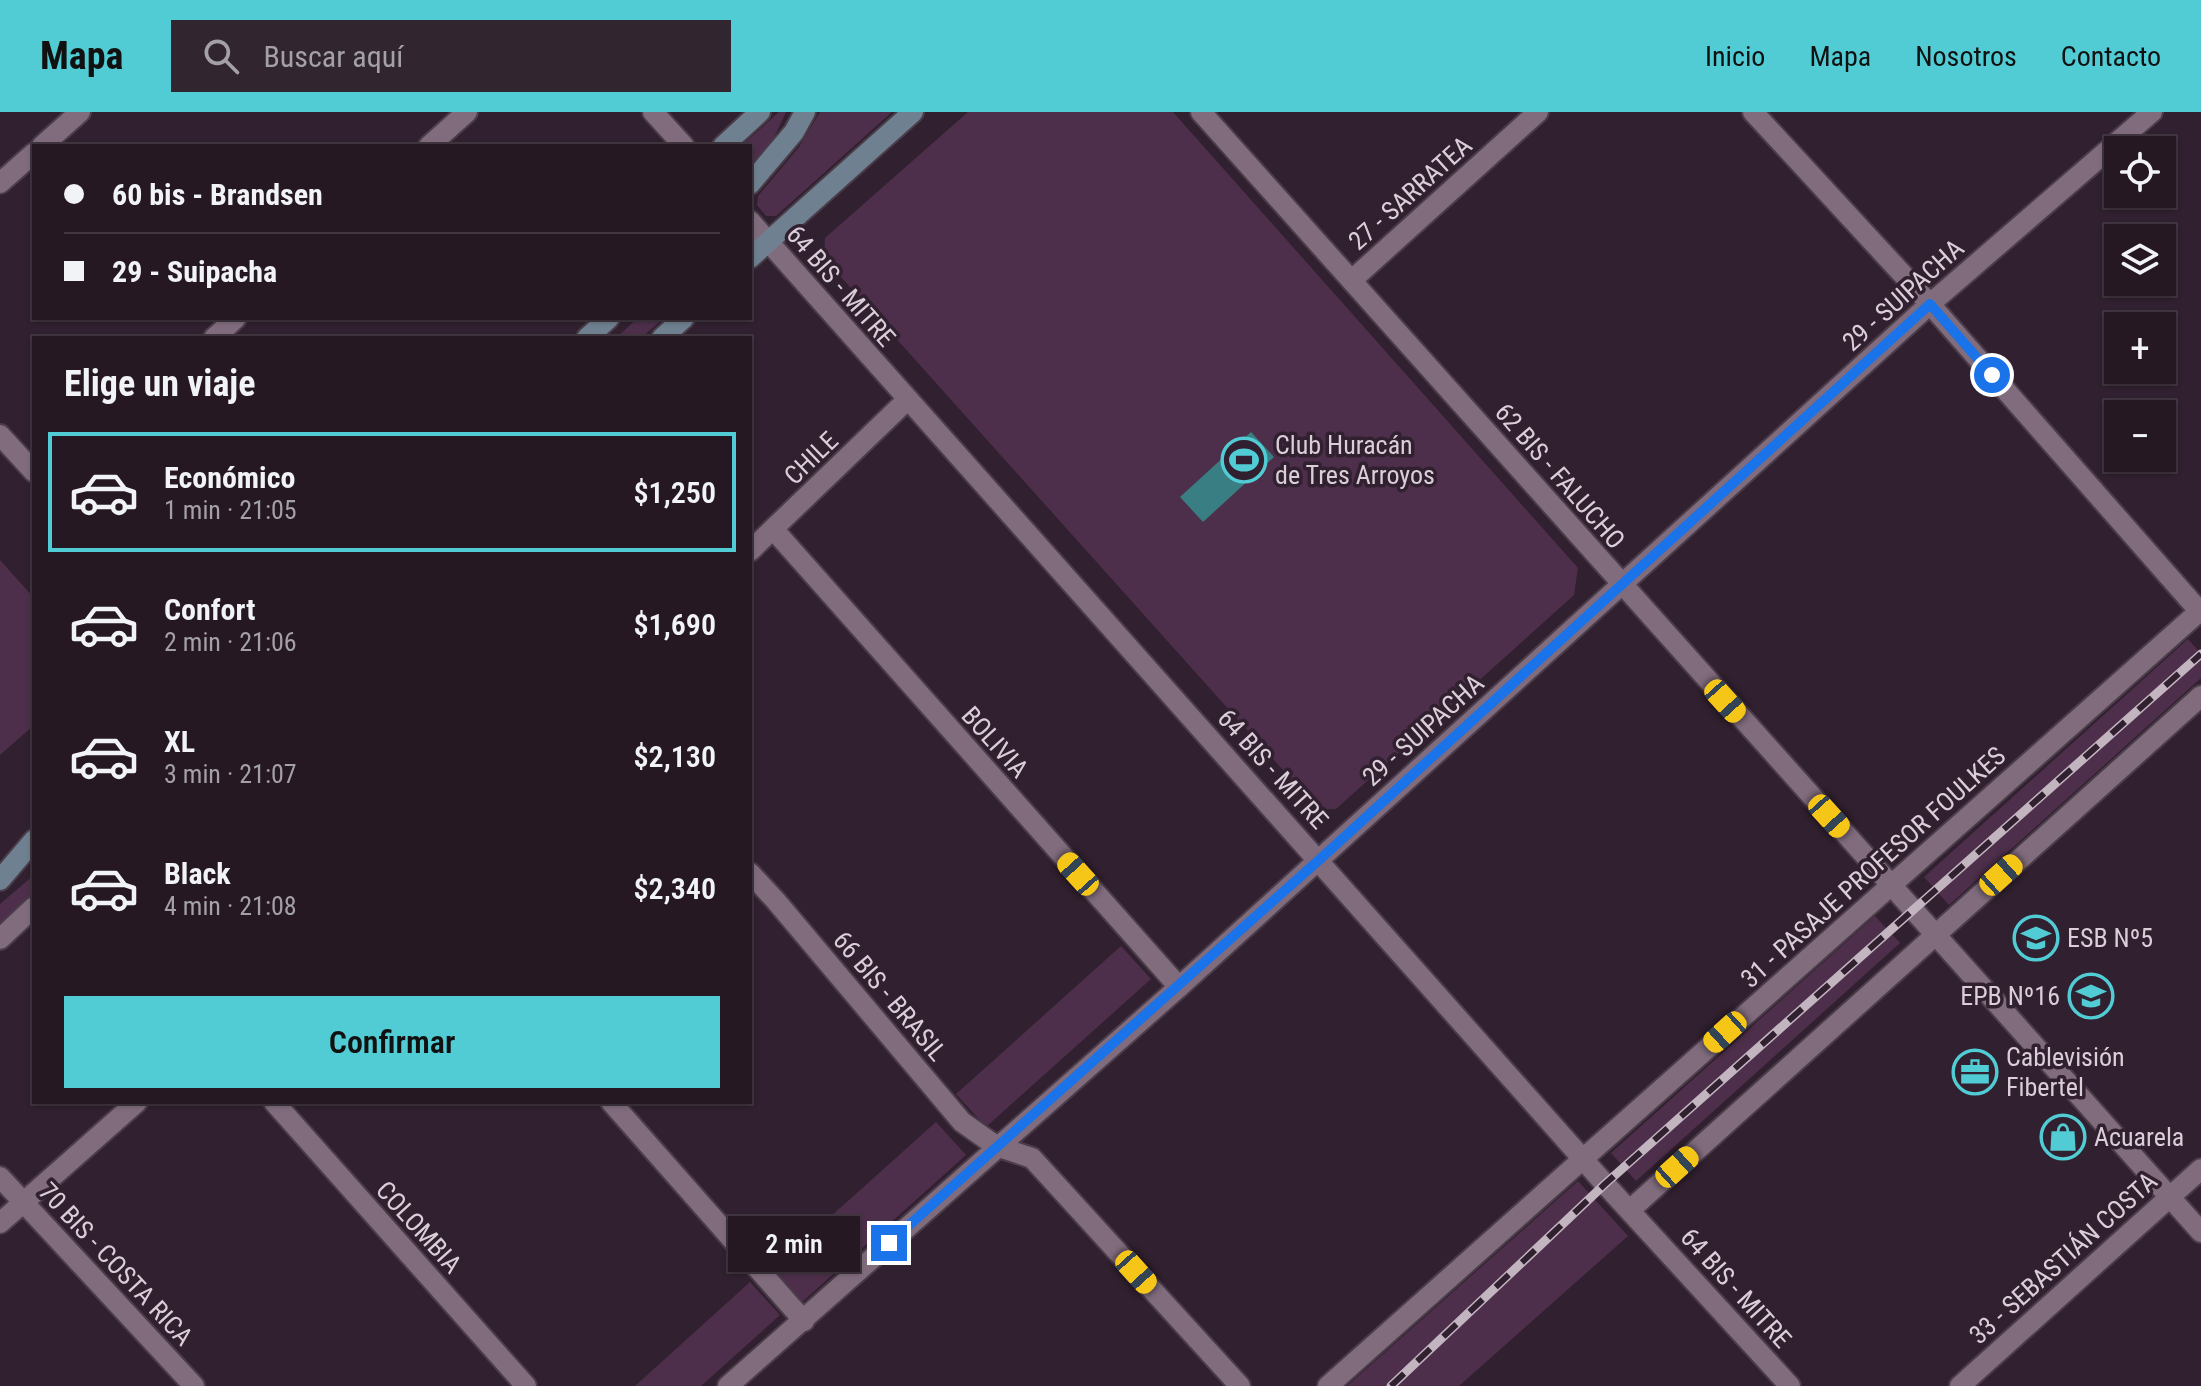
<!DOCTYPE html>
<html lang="es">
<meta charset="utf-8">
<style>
:root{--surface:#251823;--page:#312530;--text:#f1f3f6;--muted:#a3a0a6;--line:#423741;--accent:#51ccd4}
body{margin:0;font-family:"Roboto Condensed",sans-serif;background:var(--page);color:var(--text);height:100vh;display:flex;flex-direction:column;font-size:30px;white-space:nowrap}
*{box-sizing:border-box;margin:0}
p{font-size:26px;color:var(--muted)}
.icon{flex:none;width:44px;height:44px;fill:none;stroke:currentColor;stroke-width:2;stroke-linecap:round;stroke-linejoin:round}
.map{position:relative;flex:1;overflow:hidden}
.details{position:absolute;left:32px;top:224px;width:720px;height:768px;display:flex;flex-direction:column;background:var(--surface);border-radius:0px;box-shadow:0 2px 6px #0004,0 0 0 2px var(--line)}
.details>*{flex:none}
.hud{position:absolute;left:32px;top:32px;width:720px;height:176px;border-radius:0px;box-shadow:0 2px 6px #0004,0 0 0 2px var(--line);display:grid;align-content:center;height:176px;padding:0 32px;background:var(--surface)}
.fabs{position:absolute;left:2104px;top:24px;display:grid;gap:16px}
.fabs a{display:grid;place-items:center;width:72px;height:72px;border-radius:0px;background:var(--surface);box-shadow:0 2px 6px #0004,0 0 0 2px var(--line);font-size:40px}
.end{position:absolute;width:36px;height:36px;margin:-18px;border:10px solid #1a73e8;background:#fff;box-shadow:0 0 0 4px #fff}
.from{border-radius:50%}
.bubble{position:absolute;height:56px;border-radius:0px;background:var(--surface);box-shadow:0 2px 6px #0004,0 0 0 2px var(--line);font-size:26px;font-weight:600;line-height:56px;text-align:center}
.car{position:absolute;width:24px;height:48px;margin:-24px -12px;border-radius:10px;box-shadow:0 0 6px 2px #0007;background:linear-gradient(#f5c518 24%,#345 0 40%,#f5c518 0 76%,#345 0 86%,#f5c518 0)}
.hud b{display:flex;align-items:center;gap:28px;height:76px;font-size:30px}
.hud b+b{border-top:2px solid var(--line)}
.hud i{width:20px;height:20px;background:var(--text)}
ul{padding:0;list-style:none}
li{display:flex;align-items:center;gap:24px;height:120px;margin:0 16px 12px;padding:0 16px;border:4px solid transparent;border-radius:0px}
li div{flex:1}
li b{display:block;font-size:30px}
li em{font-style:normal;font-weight:600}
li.on{border-color:var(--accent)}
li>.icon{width:72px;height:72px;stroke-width:1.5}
h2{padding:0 32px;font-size:36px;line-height:96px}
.primary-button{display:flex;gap:16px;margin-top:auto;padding:16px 32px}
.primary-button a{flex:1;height:92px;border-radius:0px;background:var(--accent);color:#111;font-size:32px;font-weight:600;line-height:92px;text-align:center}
header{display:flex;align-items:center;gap:48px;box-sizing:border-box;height:112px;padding:0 40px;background:var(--accent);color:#111}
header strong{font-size:38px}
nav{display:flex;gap:44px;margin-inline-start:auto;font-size:28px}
.search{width:560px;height:72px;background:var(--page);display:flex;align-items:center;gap:20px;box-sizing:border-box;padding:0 28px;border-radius:0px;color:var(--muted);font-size:30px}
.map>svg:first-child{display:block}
</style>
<header>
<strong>Mapa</strong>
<div class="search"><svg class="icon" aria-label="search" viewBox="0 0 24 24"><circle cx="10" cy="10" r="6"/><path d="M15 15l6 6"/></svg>Buscar aquí</div>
<nav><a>Inicio</a><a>Mapa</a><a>Nosotros</a><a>Contacto</a></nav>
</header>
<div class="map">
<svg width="2201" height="1274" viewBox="0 0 2201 1274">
<rect width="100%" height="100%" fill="#31202f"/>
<!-- green -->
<g fill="#4e2f4b">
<path d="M 779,0 L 786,0 L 772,30 L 750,59 L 750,34 L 741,34 Z"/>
<path d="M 820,0 L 892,0 L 776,104 L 766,104 L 757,93 L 758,84 L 799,35 Z"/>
<path d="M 968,0 L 1173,0 L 1578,456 L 1574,483 L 1336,697 L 1318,697 L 824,146 L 825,126 Z"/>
<path d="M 638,206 L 664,206 L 641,226 L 616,226 Z"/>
<path d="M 0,448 L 34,486 L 34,613 L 0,643 Z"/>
<path d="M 2188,527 L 2201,542 L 2201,566 L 1949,793 L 1924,765 Z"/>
<path d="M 34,763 L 34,785 L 0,816 L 0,792 Z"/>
<path d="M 1875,804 L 1900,831 L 1636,1069 L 1611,1041 Z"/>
<path d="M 1121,834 L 1151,867 L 986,1015 L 956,982 Z"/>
<path d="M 936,1010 L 966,1043 L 801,1191 L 771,1158 Z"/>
<path d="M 1578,1069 L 1628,1124 L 1459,1274 L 1347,1274 Z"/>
<path d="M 750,1170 L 780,1203 L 701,1274 L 635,1274 Z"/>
</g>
<!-- water -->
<path fill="#397e82" d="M 1251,320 L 1274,345 L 1203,410 L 1180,385 Z"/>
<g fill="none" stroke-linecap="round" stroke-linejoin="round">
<!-- minor casing -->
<g stroke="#4a3c49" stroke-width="24">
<g id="minor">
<path d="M 653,0 L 684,34"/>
<path d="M 1201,0 L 2201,1120"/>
<path d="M 1753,0 L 1930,192 L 2201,501"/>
<path d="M 42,34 L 80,0"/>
<path d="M 429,34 L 467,0"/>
<path d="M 0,71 L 34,41"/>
<path d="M 750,109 L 1605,1072 L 1790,1274"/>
<path d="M 1352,168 L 1538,0"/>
<path d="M 214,226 L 236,206"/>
<path d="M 0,323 L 34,360"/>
<path d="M 774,418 L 1179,875"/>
<path d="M 750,439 L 907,288"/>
<path d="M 750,761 L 776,789 L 962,1010 L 996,1034 L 1032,1046 L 1240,1274"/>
<path d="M 0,827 L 34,795"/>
<path d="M 274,990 L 526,1274"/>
<path d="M 611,990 L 804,1209"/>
<path d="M 0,1065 L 194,1274"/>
<path d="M 0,1111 L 137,990"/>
<path d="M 728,1274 L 1179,875 L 1930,192 L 2152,0"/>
<path d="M 1328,1274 L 1584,1046"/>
<path d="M 1960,1274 L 2201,1057"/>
</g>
</g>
<!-- tertiary casing -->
<g stroke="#4a3c49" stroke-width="24">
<g id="tertiary">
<path d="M 1584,1046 L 2201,498"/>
<path d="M 1630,1098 L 2201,584"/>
</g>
</g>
<!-- secondary casing -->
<g stroke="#4a3c49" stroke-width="24">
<g id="secondary">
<path d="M 723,34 L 760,0"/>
<path d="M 750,72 L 794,20 L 805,0"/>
<path d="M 750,146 L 913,0"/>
<path d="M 587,226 L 609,206"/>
<path d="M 662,226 L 684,206"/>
<path d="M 0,768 L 34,728"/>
</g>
</g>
<!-- minor -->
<use href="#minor" stroke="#816c7e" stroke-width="20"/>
<!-- tertiary -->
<use href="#tertiary" stroke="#816c7e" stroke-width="20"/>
<!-- secondary -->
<use href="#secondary" stroke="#6f8190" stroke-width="20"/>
<!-- rail casing -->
<g stroke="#c2b5c0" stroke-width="9">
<path id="rail" d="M 1391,1274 L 1605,1072 L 2201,542"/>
</g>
<!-- rail -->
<use href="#rail" stroke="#31202f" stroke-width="6" stroke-dasharray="18" stroke-linecap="butt"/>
</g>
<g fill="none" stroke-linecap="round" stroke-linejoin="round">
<!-- route -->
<path stroke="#1a73e8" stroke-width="10" d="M 889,1131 L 1319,748 L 1930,192 L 1992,263"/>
</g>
<!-- icons -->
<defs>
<g id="stadium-ring" transform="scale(2.3)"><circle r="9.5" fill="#31202f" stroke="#51ccd4" stroke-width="1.5"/><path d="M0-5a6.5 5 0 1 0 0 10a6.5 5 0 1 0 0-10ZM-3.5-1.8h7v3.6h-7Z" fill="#51ccd4"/></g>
<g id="school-ring" transform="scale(2.3)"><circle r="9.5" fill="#31202f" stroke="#51ccd4" stroke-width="1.5"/><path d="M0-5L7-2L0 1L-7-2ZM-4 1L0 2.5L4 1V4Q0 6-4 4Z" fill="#51ccd4"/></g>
<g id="office-ring" transform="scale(2.3)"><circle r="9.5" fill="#31202f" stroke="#51ccd4" stroke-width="1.5"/><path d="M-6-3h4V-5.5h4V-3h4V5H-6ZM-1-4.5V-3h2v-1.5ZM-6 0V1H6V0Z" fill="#51ccd4"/></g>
<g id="shop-ring" transform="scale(2.3)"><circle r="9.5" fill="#31202f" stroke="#51ccd4" stroke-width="1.5"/><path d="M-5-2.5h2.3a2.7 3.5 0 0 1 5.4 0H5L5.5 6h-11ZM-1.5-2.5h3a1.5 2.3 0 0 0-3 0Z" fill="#51ccd4"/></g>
</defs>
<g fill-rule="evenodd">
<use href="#stadium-ring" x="1244" y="348"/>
<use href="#school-ring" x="2036" y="826"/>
<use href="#school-ring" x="2091" y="884"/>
<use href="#office-ring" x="1975" y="960"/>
<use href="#shop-ring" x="2063" y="1025"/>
</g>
<g text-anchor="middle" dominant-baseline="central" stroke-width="7" stroke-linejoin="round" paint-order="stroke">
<!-- street labels -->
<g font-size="26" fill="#daced8" stroke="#31202f">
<text transform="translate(1410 81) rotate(-42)">27 - SARRATEA</text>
<text transform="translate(841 174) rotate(49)">64 BIS - MITRE</text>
<text transform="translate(1903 183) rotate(-42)">29 - SUIPACHA</text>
<text transform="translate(811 346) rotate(-44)">CHILE</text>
<text transform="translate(1560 364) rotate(49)">62 BIS - FALUCHO</text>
<text transform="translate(1423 618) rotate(-42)">29 - SUIPACHA</text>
<text transform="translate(995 630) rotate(48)">BOLIVIA</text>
<text transform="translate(1273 657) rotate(48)">64 BIS - MITRE</text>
<text transform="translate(1873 755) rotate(-42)">31 - PASAJE PROFESOR FOULKES</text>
<text transform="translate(890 884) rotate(50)">66 BIS - BRASIL</text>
<text transform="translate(419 1115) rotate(48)">COLOMBIA</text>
<text transform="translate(2063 1146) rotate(-42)">33 - SEBASTIÁN COSTA</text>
<text transform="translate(116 1152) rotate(47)">70 BIS - COSTA RICA</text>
<text transform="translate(1736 1176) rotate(48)">64 BIS - MITRE</text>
</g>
<!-- poi labels -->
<g font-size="26" fill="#daced8" stroke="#31202f" text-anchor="start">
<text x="1275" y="333">Club Huracán<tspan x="1275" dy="30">de Tres Arroyos</tspan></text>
<text x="2067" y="826">ESB Nº5</text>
<text x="2060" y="884" text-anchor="end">EPB Nº16</text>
<text x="2006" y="945">Cablevisión<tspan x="2006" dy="30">Fibertel</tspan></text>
<text x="2094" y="1025">Acuarela</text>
</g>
</g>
</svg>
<div class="fabs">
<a><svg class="icon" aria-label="locate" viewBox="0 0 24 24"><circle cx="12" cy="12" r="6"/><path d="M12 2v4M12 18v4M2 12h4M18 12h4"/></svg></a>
<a><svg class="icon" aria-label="layers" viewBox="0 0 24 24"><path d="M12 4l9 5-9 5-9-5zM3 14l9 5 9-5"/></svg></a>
<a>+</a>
<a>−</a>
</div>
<i class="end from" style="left:1992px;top:263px"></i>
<i class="end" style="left:889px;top:1131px"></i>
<div class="bubble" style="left:728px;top:1104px;width:132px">2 min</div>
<i class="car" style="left:1725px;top:589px;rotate:138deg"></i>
<i class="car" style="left:1829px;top:704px;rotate:138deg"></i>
<i class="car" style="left:1078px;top:762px;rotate:318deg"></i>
<i class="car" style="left:2001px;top:763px;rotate:48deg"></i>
<i class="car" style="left:1725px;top:920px;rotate:228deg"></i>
<i class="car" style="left:1677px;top:1055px;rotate:48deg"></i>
<i class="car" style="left:1136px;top:1160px;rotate:138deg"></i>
<div class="hud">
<b><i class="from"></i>60 bis - Brandsen</b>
<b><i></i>29 - Suipacha</b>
</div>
<section class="details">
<h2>Elige un viaje</h2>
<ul>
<li class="on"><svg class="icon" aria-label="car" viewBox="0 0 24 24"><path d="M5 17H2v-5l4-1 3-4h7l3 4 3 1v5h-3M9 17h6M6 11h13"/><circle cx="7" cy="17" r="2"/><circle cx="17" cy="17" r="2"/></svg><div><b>Económico</b><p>1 min · 21:05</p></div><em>$1,250</em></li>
<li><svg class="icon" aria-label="car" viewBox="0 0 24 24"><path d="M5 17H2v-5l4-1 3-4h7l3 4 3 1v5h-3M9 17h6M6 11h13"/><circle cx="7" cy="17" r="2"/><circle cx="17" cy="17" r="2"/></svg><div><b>Confort</b><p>2 min · 21:06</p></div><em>$1,690</em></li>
<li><svg class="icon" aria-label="car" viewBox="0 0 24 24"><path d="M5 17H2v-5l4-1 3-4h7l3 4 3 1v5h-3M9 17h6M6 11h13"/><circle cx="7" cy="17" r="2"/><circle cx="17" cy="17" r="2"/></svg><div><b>XL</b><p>3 min · 21:07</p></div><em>$2,130</em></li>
<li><svg class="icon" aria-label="car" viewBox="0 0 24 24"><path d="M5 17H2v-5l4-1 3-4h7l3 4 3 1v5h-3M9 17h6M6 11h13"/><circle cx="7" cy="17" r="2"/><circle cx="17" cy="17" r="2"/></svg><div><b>Black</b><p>4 min · 21:08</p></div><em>$2,340</em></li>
</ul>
<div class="primary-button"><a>Confirmar</a></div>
</section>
</div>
